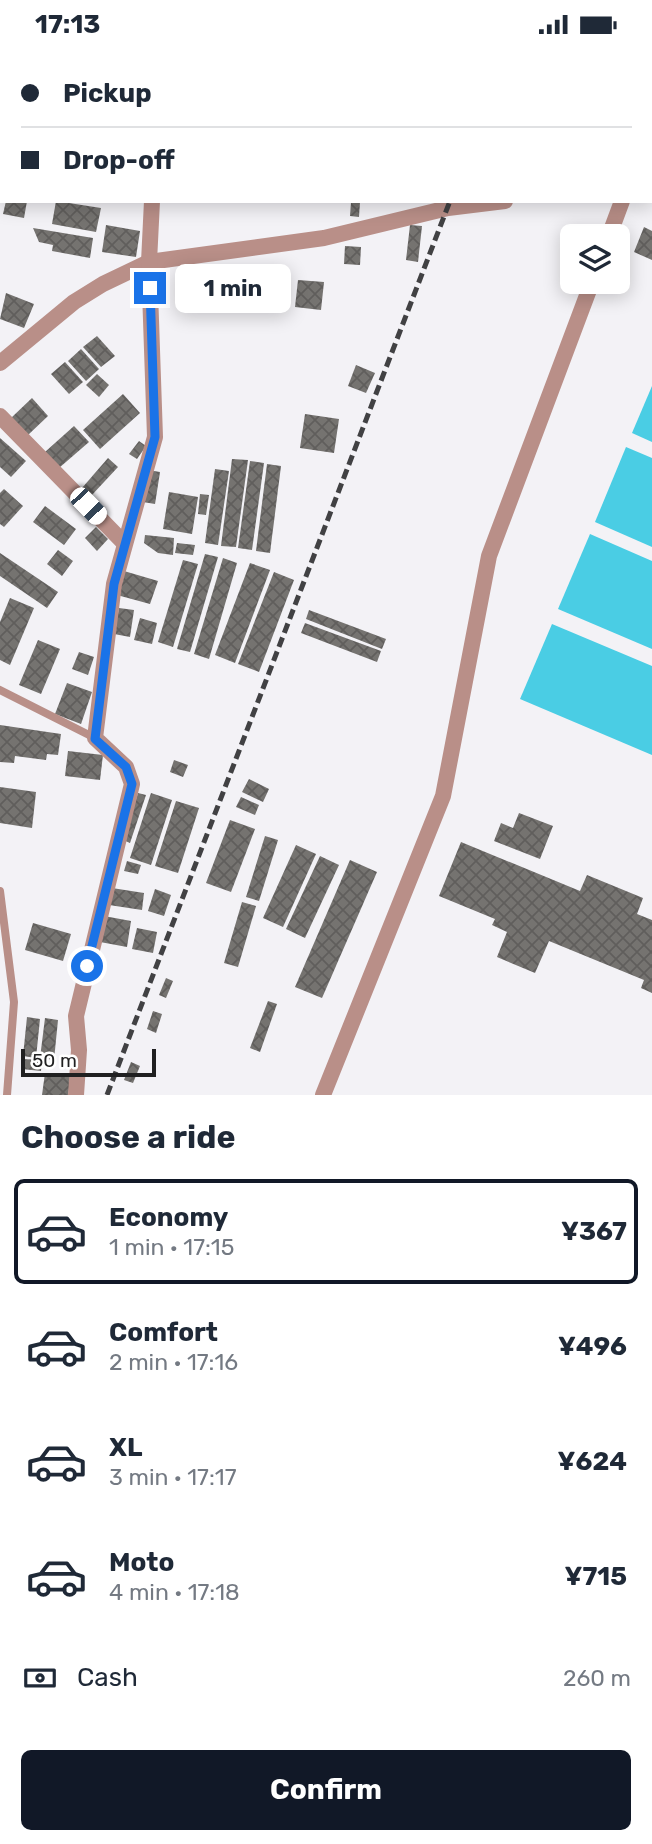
<!DOCTYPE html>
<meta charset="utf-8">
<style>
:root{--surface:#fff;--page:#f2f2f3;--text:#1f2937;--muted:#747a83;--line:#e0e1e3;--accent:#111827}
body{margin:0;font-family:Rubik,sans-serif;background:var(--page);color:var(--text);height:100vh;display:flex;flex-direction:column;font-size:26px;white-space:nowrap}
*{box-sizing:border-box;margin:0}
p{font-size:23px;color:var(--muted)}
.icon{flex:none;width:38px;height:38px;fill:none;stroke:currentColor;stroke-width:2;stroke-linecap:round;stroke-linejoin:round}
.map{position:relative;height:1046px;overflow:hidden}
.panel{display:flex;flex-direction:column;background:var(--surface);flex:1}
.panel>*{flex:none}
.top-card{position:absolute;left:0px;top:0px;width:653px;height:154px;box-shadow:0 4px 18px #0003;display:grid;align-content:center;height:154px;padding:0 21px;background:var(--surface)}
.buttons{position:absolute;left:560px;top:175px;display:grid;gap:14px}
.buttons a{display:grid;place-items:center;width:70px;height:70px;border-radius:10px;background:var(--surface);box-shadow:0 4px 18px #0003;font-size:35px}
.scale{position:absolute;left:21px;bottom:18px;width:135px;box-sizing:border-box;padding-left:7px;border:4px solid #202021;border-top:0;font-size:19px;line-height:24px;white-space:nowrap;color:#202021;-webkit-text-stroke:5px #fff;paint-order:stroke}
.end{position:absolute;width:32px;height:32px;margin:-16px;border:9px solid #1a73e8;background:#fff;box-shadow:0 0 0 4px #fff}
.from{border-radius:50%}
.bubble{position:absolute;height:49px;border-radius:10px;background:var(--surface);box-shadow:0 4px 18px #0003;font-size:23px;font-weight:700;line-height:49px;text-align:center}
.car{position:absolute;width:21px;height:42px;margin:-21px -10px;border-radius:9px;box-shadow:0 0 5px 2px #0007;background:linear-gradient(#fff 24%,#345 0 40%,#fff 0 76%,#345 0 86%,#fff 0)}
.top-card b{display:flex;align-items:center;gap:24px;height:66px;font-size:26px}
.top-card b+b{border-top:2px solid var(--line)}
.top-card i{width:18px;height:18px;background:var(--text)}
ul{padding:0;list-style:none}
li{display:flex;align-items:center;gap:21px;height:105px;margin:0 14px 10px;padding:0 7px;border:4px solid transparent;border-radius:10px}
li div{flex:1}
li b{display:block;font-size:26px}
li em{font-style:normal;font-weight:700}
li.active{border-color:var(--accent)}
li>.icon{width:63px;height:63px;stroke-width:1.5}
h2{padding:0 21px;font-size:32px;line-height:84px}
.pay{display:flex;align-items:center;gap:18px;height:77px;padding:0 21px;font-size:26px}
.pay p{margin-inline-start:auto}
.cta{display:flex;gap:14px;margin-top:auto;padding:14px 21px}
.cta a{flex:1;height:80px;border-radius:10px;background:var(--accent);color:#fff;font-size:28px;font-weight:700;line-height:80px;text-align:center}
.status{display:flex;justify-content:space-between;align-items:center;height:49px;padding:0 35px;background:var(--surface);direction:ltr}
.status svg{height:19px;fill:currentColor}
.map>svg:first-child{display:block}
</style>
<div class="status"><b>17:13</b><svg viewBox="0 0 49 12"><path d="M0 12V9h3v3zM5 12V6h3v6zM10 12V3h3v9zM15 12V0h3v12zM26 1h20v11H26zM47 4h2v5h-2z"/></svg></div>
<div class="map">
<svg width="652" height="1046" viewBox="0 0 652 1046">
<defs>
<pattern id="building-cross-hatch" width="8" height="8" patternUnits="userSpaceOnUse" patternTransform="scale(1.75)"><rect width="8" height="8" fill="#757370"/><path d="M0 0l8 8M0 8l8-8" fill="none" stroke="#605e5c"/></pattern>
</defs>
<rect width="100%" height="100%" fill="#f3f2f6"/>
<!-- water -->
<g fill="#4acde4">
<path d="M 652,337 L 652,393 L 632,384 Z"/>
<path d="M 626,398 L 652,409 L 652,498 L 595,473 Z"/>
<path d="M 590,485 L 652,512 L 652,600 L 558,560 Z"/>
<path d="M 552,575 L 652,617 L 652,706 L 520,650 Z"/>
</g>
<!-- building -->
<g fill="url(#building-cross-hatch)">
<path d="M 6,152 L 27,152 L 24,169 L 3,165 Z"/>
<path d="M 56,152 L 101,159 L 96,183 L 52,175 Z"/>
<path d="M 351,153 L 360,153 L 359,168 L 350,167 Z"/>
<path d="M 106,176 L 140,182 L 136,208 L 102,203 Z"/>
<path d="M 410,176 L 422,177 L 418,213 L 406,211 Z"/>
<path d="M 644,178 L 652,182 L 652,211 L 634,203 Z"/>
<path d="M 33,179 L 93,189 L 90,209 L 52,202 L 53,196 L 39,193 Z"/>
<path d="M 345,197 L 361,198 L 360,216 L 344,215 Z"/>
<path d="M 298,231 L 324,233 L 321,261 L 295,258 Z"/>
<path d="M 6,244 L 34,255 L 24,279 L 0,270 Z"/>
<path d="M 97,287 L 115,307 L 101,318 L 83,298 Z"/>
<path d="M 81,300 L 99,320 L 86,332 L 68,312 Z"/>
<path d="M 65,313 L 83,333 L 69,345 L 51,325 Z"/>
<path d="M 356,316 L 375,324 L 366,344 L 348,337 Z"/>
<path d="M 97,325 L 109,336 L 99,348 L 86,336 Z"/>
<path d="M 123,345 L 140,364 L 100,400 L 83,381 Z"/>
<path d="M 32,349 L 48,367 L 28,386 L 11,369 Z"/>
<path d="M 305,365 L 339,370 L 334,404 L 300,399 Z"/>
<path d="M 74,377 L 89,393 L 59,419 L 45,403 Z"/>
<path d="M 0,389 L 26,412 L 11,428 L 0,418 Z"/>
<path d="M 139,392 L 146,397 L 137,410 L 129,405 Z"/>
<path d="M 108,409 L 118,418 L 91,447 L 82,439 Z"/>
<path d="M 232,410 L 248,411 L 236,498 L 221,497 Z"/>
<path d="M 250,412 L 264,414 L 252,501 L 238,499 Z"/>
<path d="M 267,415 L 281,417 L 270,504 L 256,502 Z"/>
<path d="M 215,420 L 229,422 L 218,496 L 205,494 Z"/>
<path d="M 148,421 L 160,423 L 155,455 L 143,453 Z"/>
<path d="M 4,440 L 23,457 L 4,478 L 0,475 L 0,444 Z"/>
<path d="M 169,443 L 198,448 L 192,485 L 163,480 Z"/>
<path d="M 200,445 L 209,446 L 206,466 L 198,465 Z"/>
<path d="M 45,457 L 76,480 L 64,496 L 33,473 Z"/>
<path d="M 96,478 L 108,490 L 97,502 L 85,489 Z"/>
<path d="M 145,486 L 174,489 L 173,506 L 158,504 L 144,494 Z"/>
<path d="M 177,494 L 195,496 L 193,506 L 175,504 Z"/>
<path d="M 58,501 L 73,512 L 62,527 L 47,515 Z"/>
<path d="M 0,504 L 58,543 L 47,559 L 0,527 Z"/>
<path d="M 205,505 L 218,508 L 190,603 L 177,600 Z"/>
<path d="M 223,509 L 237,514 L 209,610 L 194,605 Z"/>
<path d="M 183,511 L 198,515 L 173,598 L 158,593 Z"/>
<path d="M 250,514 L 270,521 L 235,614 L 215,606 Z"/>
<path d="M 124,522 L 158,532 L 150,555 L 117,546 Z"/>
<path d="M 274,523 L 294,531 L 259,623 L 238,615 Z"/>
<path d="M 10,549 L 34,559 L 10,616 L 0,611 L 0,573 Z"/>
<path d="M 119,559 L 134,561 L 130,588 L 114,585 Z"/>
<path d="M 309,561 L 386,590 L 382,600 L 306,570 Z"/>
<path d="M 140,569 L 157,574 L 152,595 L 134,591 Z"/>
<path d="M 305,574 L 381,602 L 377,613 L 301,584 Z"/>
<path d="M 38,591 L 60,600 L 41,645 L 19,636 Z"/>
<path d="M 79,603 L 94,608 L 88,626 L 72,620 Z"/>
<path d="M 67,634 L 92,643 L 81,675 L 55,665 Z"/>
<path d="M 0,676 L 61,685 L 58,706 L 47,705 L 46,711 L 15,707 L 14,714 L 0,713 Z"/>
<path d="M 68,702 L 103,706 L 100,731 L 65,727 Z"/>
<path d="M 174,711 L 188,716 L 183,728 L 170,723 Z"/>
<path d="M 249,730 L 269,740 L 263,753 L 242,743 Z"/>
<path d="M 0,738 L 36,743 L 32,779 L 0,774 Z"/>
<path d="M 138,744 L 146,746 L 130,794 L 123,791 Z"/>
<path d="M 151,744 L 172,751 L 151,816 L 130,809 Z"/>
<path d="M 241,748 L 259,756 L 255,766 L 236,758 Z"/>
<path d="M 176,752 L 199,759 L 178,824 L 155,817 Z"/>
<path d="M 519,764 L 553,777 L 540,810 L 494,792 L 501,774 L 513,779 Z"/>
<path d="M 230,771 L 255,780 L 231,843 L 206,834 Z"/>
<path d="M 265,787 L 278,791 L 259,852 L 246,848 Z"/>
<path d="M 461,793 L 580,842 L 587,826 L 643,849 L 637,865 L 652,871 L 652,944 L 641,939 L 644,931 L 549,892 L 535,924 L 497,908 L 507,883 L 492,876 L 495,870 L 439,847 Z"/>
<path d="M 296,796 L 316,805 L 283,878 L 263,869 Z"/>
<path d="M 320,807 L 339,816 L 305,889 L 286,880 Z"/>
<path d="M 350,811 L 377,823 L 322,949 L 295,938 Z"/>
<path d="M 127,812 L 141,816 L 138,825 L 124,822 Z"/>
<path d="M 112,839 L 144,844 L 142,861 L 109,856 Z"/>
<path d="M 155,840 L 171,846 L 164,867 L 148,862 Z"/>
<path d="M 242,853 L 256,857 L 238,918 L 224,914 Z"/>
<path d="M 104,867 L 131,872 L 127,898 L 100,893 Z"/>
<path d="M 33,874 L 71,885 L 63,912 L 25,901 Z"/>
<path d="M 137,879 L 157,883 L 153,904 L 132,900 Z"/>
<path d="M 166,929 L 173,932 L 166,949 L 159,946 Z"/>
<path d="M 268,952 L 277,955 L 260,1003 L 250,999 Z"/>
<path d="M 153,962 L 162,965 L 156,984 L 147,980 Z"/>
<path d="M 27,968 L 40,970 L 36,1009 L 23,1007 Z"/>
<path d="M 45,969 L 58,971 L 54,1011 L 40,1009 Z"/>
<path d="M 22,1010 L 42,1011 L 41,1022 L 22,1020 Z"/>
<path d="M 131,1013 L 140,1017 L 133,1034 L 124,1031 Z"/>
<path d="M 45,1024 L 71,1028 L 68,1046 L 42,1046 Z"/>
</g>
<g fill="none" stroke-linecap="round" stroke-linejoin="round">
<!-- lane -->
<g stroke="#b98f88" stroke-width="8">
<path d="M 0,641 L 95,689"/>
<path d="M 0,842 L 14,953 L 7,1046"/>
</g>
<!-- street -->
<g stroke="#b98f88" stroke-width="16">
<path d="M 161,2 L 161,0"/>
<path d="M 651,73 L 652,70"/>
<path d="M 609,187 L 622,152"/>
<path d="M 0,314 L 74,253 L 103,235 L 149,213 L 324,189 L 448,159 L 505,152"/>
<path d="M 0,367 L 123,493"/>
<path d="M 76,1046 L 79,1001 L 76,967 L 132,735 L 126,718 L 95,689 L 114,535 L 155,388 L 149,213 L 152,152"/>
<path d="M 323,1046 L 443,747 L 489,507 L 592,233"/>
</g>
<!-- rail -->
<g stroke="#414143" stroke-width="5" stroke-dasharray="10 5" stroke-linecap="butt">
<path d="M 508,2 L 509,0"/>
<path d="M 107,1046 L 450,152"/>
</g>
</g>
<g fill="none" stroke-linecap="round" stroke-linejoin="round">
<!-- route -->
<path stroke="#1a73e8" stroke-width="9" d="M 87,917 L 132,735 L 126,718 L 95,690 L 114,535 L 155,388 L 150,239"/>
</g>
</svg>
<div class="buttons">
<a><svg class="icon" aria-label="layers" viewBox="0 0 24 24"><path d="M12 4l9 5-9 5-9-5zM3 14l9 5 9-5"/></svg></a>
</div>
<div class="scale">50 m</div>
<i class="end from" style="left:87px;top:917px"></i>
<i class="end" style="left:150px;top:239px"></i>
<div class="bubble" style="left:175px;top:215px;width:116px">1 min</div>
<i class="car" style="left:88px;top:457px;rotate:136deg"></i>
<div class="top-card">
<b><i class="from"></i>Pickup</b>
<b><i></i>Drop-off</b>
</div>
</div>
<section class="panel">
<h2>Choose a ride</h2>
<ul>
<li class="active"><svg class="icon" aria-label="car" viewBox="0 0 24 24"><path d="M5 17H2v-5l4-1 3-4h7l3 4 3 1v5h-3M9 17h6M6 11h13"/><circle cx="7" cy="17" r="2"/><circle cx="17" cy="17" r="2"/></svg><div><b>Economy</b><p>1 min · 17:15</p></div><em>¥367</em></li>
<li><svg class="icon" aria-label="car" viewBox="0 0 24 24"><path d="M5 17H2v-5l4-1 3-4h7l3 4 3 1v5h-3M9 17h6M6 11h13"/><circle cx="7" cy="17" r="2"/><circle cx="17" cy="17" r="2"/></svg><div><b>Comfort</b><p>2 min · 17:16</p></div><em>¥496</em></li>
<li><svg class="icon" aria-label="car" viewBox="0 0 24 24"><path d="M5 17H2v-5l4-1 3-4h7l3 4 3 1v5h-3M9 17h6M6 11h13"/><circle cx="7" cy="17" r="2"/><circle cx="17" cy="17" r="2"/></svg><div><b>XL</b><p>3 min · 17:17</p></div><em>¥624</em></li>
<li><svg class="icon" aria-label="car" viewBox="0 0 24 24"><path d="M5 17H2v-5l4-1 3-4h7l3 4 3 1v5h-3M9 17h6M6 11h13"/><circle cx="7" cy="17" r="2"/><circle cx="17" cy="17" r="2"/></svg><div><b>Moto</b><p>4 min · 17:18</p></div><em>¥715</em></li>
</ul>
<div class="pay"><svg class="icon" aria-label="cash" viewBox="0 0 24 24"><path d="M3 7h18v10H3z"/><circle cx="12" cy="12" r="2"/></svg>Cash<p>260 m</p></div>
<div class="cta"><a>Confirm</a></div>
</section>
